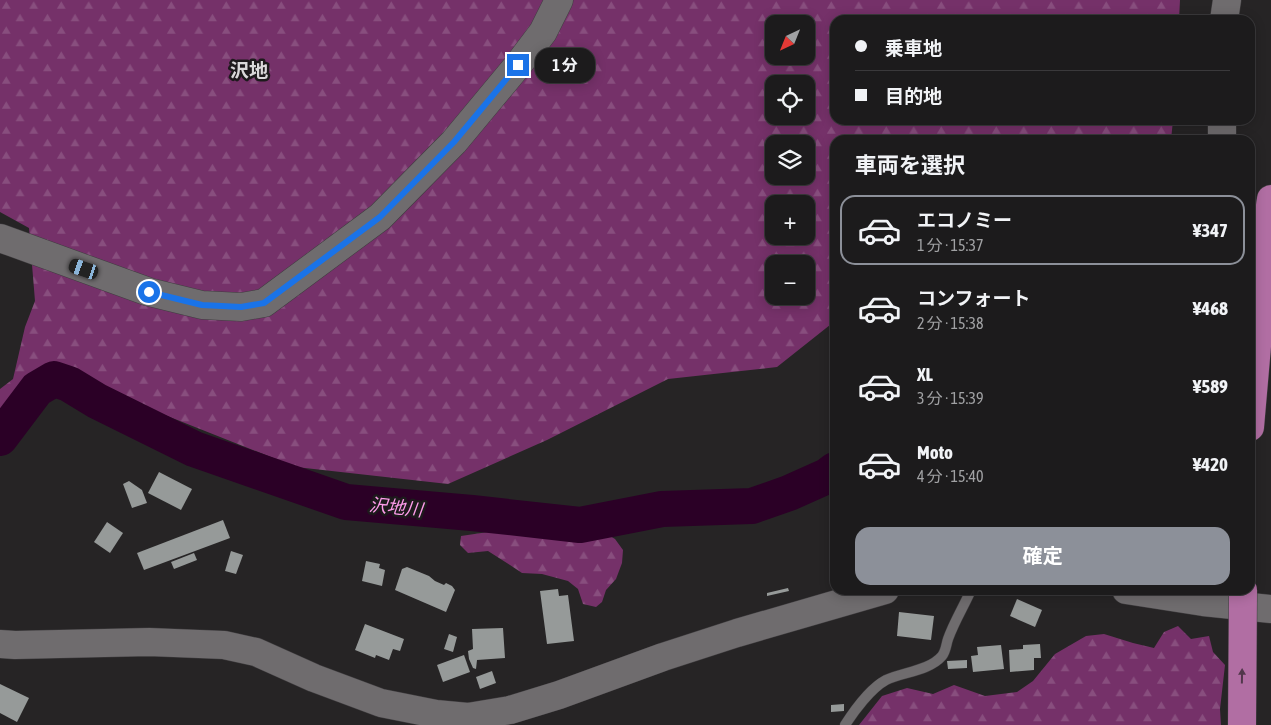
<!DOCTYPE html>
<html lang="ja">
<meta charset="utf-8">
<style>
:root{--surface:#1c1b1c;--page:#292829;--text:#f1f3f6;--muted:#a0a1a3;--line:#3a393b;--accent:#8c9099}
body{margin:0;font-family:"Asap Condensed","Noto Sans JP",sans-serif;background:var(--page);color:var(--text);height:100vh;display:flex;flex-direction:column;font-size:19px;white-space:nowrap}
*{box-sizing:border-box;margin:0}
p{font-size:16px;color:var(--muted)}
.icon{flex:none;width:28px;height:28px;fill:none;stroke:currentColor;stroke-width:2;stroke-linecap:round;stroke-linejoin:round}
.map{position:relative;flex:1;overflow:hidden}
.drawer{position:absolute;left:830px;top:135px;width:425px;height:460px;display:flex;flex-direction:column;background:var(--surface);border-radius:15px;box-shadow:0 2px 12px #0003,0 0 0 1px var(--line)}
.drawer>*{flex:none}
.banner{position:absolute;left:830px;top:15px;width:425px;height:110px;border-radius:15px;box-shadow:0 2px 12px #0003,0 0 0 1px var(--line);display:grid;align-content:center;height:110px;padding:0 25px;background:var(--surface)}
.needle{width:32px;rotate:223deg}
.buttons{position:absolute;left:765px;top:15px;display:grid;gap:10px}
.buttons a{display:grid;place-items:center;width:50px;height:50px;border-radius:10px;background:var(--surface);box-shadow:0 2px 12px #0003,0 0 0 1px var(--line);font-size:25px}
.end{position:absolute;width:22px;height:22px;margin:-11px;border:6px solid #1a73e8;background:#fff;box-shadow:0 0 0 2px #fff}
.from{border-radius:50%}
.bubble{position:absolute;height:35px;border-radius:15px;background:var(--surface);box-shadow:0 2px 12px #0003,0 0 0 1px var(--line);font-size:16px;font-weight:700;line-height:35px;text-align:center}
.car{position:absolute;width:15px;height:30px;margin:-15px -8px;border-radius:6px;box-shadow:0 0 4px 1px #0007;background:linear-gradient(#222 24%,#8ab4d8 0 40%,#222 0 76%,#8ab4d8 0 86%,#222 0)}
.banner b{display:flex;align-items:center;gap:18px;height:48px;font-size:19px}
.banner b+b{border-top:1px solid var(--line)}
.banner i{width:12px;height:12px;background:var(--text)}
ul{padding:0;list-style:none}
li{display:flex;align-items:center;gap:15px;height:70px;margin:0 10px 8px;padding:0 15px;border:2px solid transparent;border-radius:15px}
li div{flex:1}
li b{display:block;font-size:19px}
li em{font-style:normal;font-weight:700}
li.on{border-color:var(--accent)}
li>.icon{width:45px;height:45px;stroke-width:1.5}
h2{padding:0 25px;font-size:22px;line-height:60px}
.action{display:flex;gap:10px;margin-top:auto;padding:10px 25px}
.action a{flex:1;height:58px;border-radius:15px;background:var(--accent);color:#fff;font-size:20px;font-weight:700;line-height:58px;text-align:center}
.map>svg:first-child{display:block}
</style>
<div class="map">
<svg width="1271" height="725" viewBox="0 0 1271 725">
<defs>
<pattern id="forest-firs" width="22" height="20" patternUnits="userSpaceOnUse" patternTransform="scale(1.25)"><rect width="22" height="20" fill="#753169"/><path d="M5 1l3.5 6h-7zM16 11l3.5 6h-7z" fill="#884e7e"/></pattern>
</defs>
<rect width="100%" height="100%" fill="#262425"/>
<!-- forest -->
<g fill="url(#forest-firs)" fill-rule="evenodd">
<path d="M 0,0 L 1180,0 L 1179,20 L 835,20 L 835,120 L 1173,120 L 1171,140 L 835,140 L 835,321 L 777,367 L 668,379 L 547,440 L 448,484 L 296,467 L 117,396 L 67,369 L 38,373 L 23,394 L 13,403 L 6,415 L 0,420 L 0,389 L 13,379 L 25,327 L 35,301 L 29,228 L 0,212 ZM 774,24 L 806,24 L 806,56 L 774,56 ZM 774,84 L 806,84 L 806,116 L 774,116 ZM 774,144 L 806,144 L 806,176 L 774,176 ZM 774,204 L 806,204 L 806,236 L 774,236 ZM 774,264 L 806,264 L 806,296 L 774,296 Z"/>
<path d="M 517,531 L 552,537 L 578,532 L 592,535 L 605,533 L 615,539 L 623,550 L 622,563 L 616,579 L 606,590 L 602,602 L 596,607 L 583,604 L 578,589 L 568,581 L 542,574 L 522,573 L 510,565 L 488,551 L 468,553 L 460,545 L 461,536 L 488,532 Z"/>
<path d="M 1178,626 L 1191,639 L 1209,636 L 1213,652 L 1225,665 L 1220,709 L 1221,725 L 859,725 L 882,696 L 907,688 L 933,694 L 954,685 L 985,696 L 1017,692 L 1033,681 L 1055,654 L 1086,636 L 1104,634 L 1133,643 L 1154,648 L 1164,632 Z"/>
</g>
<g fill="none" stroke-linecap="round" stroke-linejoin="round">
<!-- river -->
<path stroke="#2b0026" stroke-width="36" d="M 0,438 L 37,389 L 54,379 L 69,384 L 97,401 L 194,449 L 346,502 L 472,513 L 580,525 L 662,509 L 752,506 L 789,493 L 827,476 L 835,470"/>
</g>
<!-- building -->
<g fill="#969a99">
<path d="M 159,472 L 192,489 L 181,510 L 148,493 Z"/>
<path d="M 129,481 L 142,490 L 147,503 L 132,508 L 123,484 Z"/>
<path d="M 223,520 L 230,538 L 144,570 L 137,553 Z"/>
<path d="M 107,522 L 123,533 L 110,553 L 94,542 Z"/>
<path d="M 231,551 L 243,555 L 236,574 L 225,571 Z"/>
<path d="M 194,553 L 197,560 L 174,569 L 171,562 Z"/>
<path d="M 366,561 L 380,564 L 379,568 L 385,570 L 382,586 L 362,581 Z"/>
<path d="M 407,567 L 429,576 L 435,581 L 444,585 L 446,583 L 452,586 L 455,590 L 446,612 L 395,590 L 402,569 Z"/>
<path d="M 788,588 L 789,591 L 767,596 L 767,593 Z"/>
<path d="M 558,589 L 559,596 L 568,595 L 574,641 L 547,644 L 540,591 Z"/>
<path d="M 1017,599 L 1042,610 L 1035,627 L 1010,616 Z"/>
<path d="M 899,612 L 934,616 L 931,640 L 897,636 Z"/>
<path d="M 365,624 L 404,639 L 400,651 L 393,649 L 389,660 L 376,655 L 375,658 L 355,650 Z"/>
<path d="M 503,628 L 505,658 L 477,660 L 476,669 L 473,668 L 469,659 L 468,651 L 473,649 L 472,629 Z"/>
<path d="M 449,634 L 457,637 L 453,652 L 444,649 Z"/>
<path d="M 1040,644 L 1041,658 L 1034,658 L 1034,670 L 1010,672 L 1009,650 L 1023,649 L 1023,645 Z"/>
<path d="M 1001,645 L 1004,669 L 973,672 L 971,656 L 978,655 L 977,647 Z"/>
<path d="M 464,655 L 470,672 L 443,682 L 437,665 Z"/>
<path d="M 967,660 L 967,668 L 948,669 L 947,661 Z"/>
<path d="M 492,671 L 496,683 L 480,689 L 476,677 Z"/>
<path d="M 0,684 L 29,698 L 17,722 L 0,713 Z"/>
<path d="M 844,704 L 844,711 L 831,712 L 831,705 Z"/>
</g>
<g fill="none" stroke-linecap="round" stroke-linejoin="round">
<!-- lane casing -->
<g stroke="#403e40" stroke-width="11">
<path id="lane" d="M 845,725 C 854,711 871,688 886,680 C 903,672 929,671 942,656 C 946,651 946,645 948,639 C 954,622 964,606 971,590"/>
</g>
<!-- secondary casing -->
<g stroke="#403e40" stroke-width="29">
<g id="secondary">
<path d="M 1224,20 L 1227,0"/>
<path d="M 1222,140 L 1222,120"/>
<path d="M 0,238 L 149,292 L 202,305 L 241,307 L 264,303 L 380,217 L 454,142 L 518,65 L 543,32 L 559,0"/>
<path d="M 1126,590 L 1203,602 L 1271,609"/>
<path d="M 0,644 L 15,645 L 149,642 L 224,645 L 256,652 L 314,678 L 381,703 L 436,714 L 468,717 L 510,710 L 559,695 L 663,657 L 737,633 L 885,590"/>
</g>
</g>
<!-- highway casing -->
<g stroke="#403e40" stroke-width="29">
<path id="highway" d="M 1250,427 L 1268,219 L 1271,199"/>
</g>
<!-- lane -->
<use href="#lane" stroke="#6f6c6e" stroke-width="10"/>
<!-- secondary -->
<use href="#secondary" stroke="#6f6c6e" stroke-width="28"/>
<!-- highway -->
<use href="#highway" stroke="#b16ea3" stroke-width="28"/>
<!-- highway-bridge casing -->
<g stroke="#403e40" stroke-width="29" stroke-linecap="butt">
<path id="highway-bridge" d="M 1242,725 L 1243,590"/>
</g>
<!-- highway-bridge -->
<use href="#highway-bridge" stroke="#b16ea3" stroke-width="28"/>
</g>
<!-- one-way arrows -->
<defs><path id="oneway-solid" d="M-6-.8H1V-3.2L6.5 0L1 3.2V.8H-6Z" transform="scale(1.25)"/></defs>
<use fill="#51374b" href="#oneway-solid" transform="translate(1242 676) rotate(-89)"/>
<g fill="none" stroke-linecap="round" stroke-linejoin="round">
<!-- route -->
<path stroke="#1a73e8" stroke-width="6" d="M 149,292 L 202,305 L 241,307 L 264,303 L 380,217 L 454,142 L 518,65"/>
</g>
<g text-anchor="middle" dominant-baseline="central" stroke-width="5" stroke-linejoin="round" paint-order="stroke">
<!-- water labels -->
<g font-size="18" font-style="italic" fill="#fd9cea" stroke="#1d1a1c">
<text transform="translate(396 507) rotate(6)">沢地川</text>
</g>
<!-- quarter labels -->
<g font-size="19" font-weight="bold" fill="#dad9da" stroke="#1d1a1c">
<text x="249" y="70">沢地</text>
</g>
</g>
</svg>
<div class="buttons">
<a><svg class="needle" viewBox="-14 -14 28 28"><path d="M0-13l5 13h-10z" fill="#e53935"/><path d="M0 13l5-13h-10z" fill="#a0a1a3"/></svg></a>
<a><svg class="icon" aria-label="locate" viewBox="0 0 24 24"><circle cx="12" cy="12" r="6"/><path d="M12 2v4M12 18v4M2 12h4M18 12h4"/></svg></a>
<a><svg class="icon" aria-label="layers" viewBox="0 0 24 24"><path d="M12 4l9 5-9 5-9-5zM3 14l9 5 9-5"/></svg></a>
<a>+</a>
<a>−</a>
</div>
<i class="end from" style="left:149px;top:292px"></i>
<i class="end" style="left:518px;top:65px"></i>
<div class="bubble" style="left:535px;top:48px;width:60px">1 分</div>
<i class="car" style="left:84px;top:269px;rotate:289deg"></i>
<div class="banner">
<b><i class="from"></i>乗車地</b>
<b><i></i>目的地</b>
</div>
<section class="drawer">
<h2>車両を選択</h2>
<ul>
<li class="on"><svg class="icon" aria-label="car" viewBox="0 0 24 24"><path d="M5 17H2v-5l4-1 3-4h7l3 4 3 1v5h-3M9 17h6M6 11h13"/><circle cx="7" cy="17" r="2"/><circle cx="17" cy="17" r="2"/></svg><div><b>エコノミー</b><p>1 分 · 15:37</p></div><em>¥347</em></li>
<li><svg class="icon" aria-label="car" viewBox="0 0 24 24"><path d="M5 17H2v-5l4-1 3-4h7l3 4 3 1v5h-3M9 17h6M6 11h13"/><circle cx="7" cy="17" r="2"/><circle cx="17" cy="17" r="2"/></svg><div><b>コンフォート</b><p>2 分 · 15:38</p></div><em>¥468</em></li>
<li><svg class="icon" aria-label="car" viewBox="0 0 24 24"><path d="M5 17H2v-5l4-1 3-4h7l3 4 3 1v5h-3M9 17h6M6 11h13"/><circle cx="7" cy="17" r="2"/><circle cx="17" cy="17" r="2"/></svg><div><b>XL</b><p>3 分 · 15:39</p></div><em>¥589</em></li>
<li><svg class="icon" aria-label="car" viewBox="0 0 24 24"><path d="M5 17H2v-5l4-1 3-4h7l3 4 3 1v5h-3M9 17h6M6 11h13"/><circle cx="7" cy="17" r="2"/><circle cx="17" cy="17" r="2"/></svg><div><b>Moto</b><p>4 分 · 15:40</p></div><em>¥420</em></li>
</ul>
<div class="action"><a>確定</a></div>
</section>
</div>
